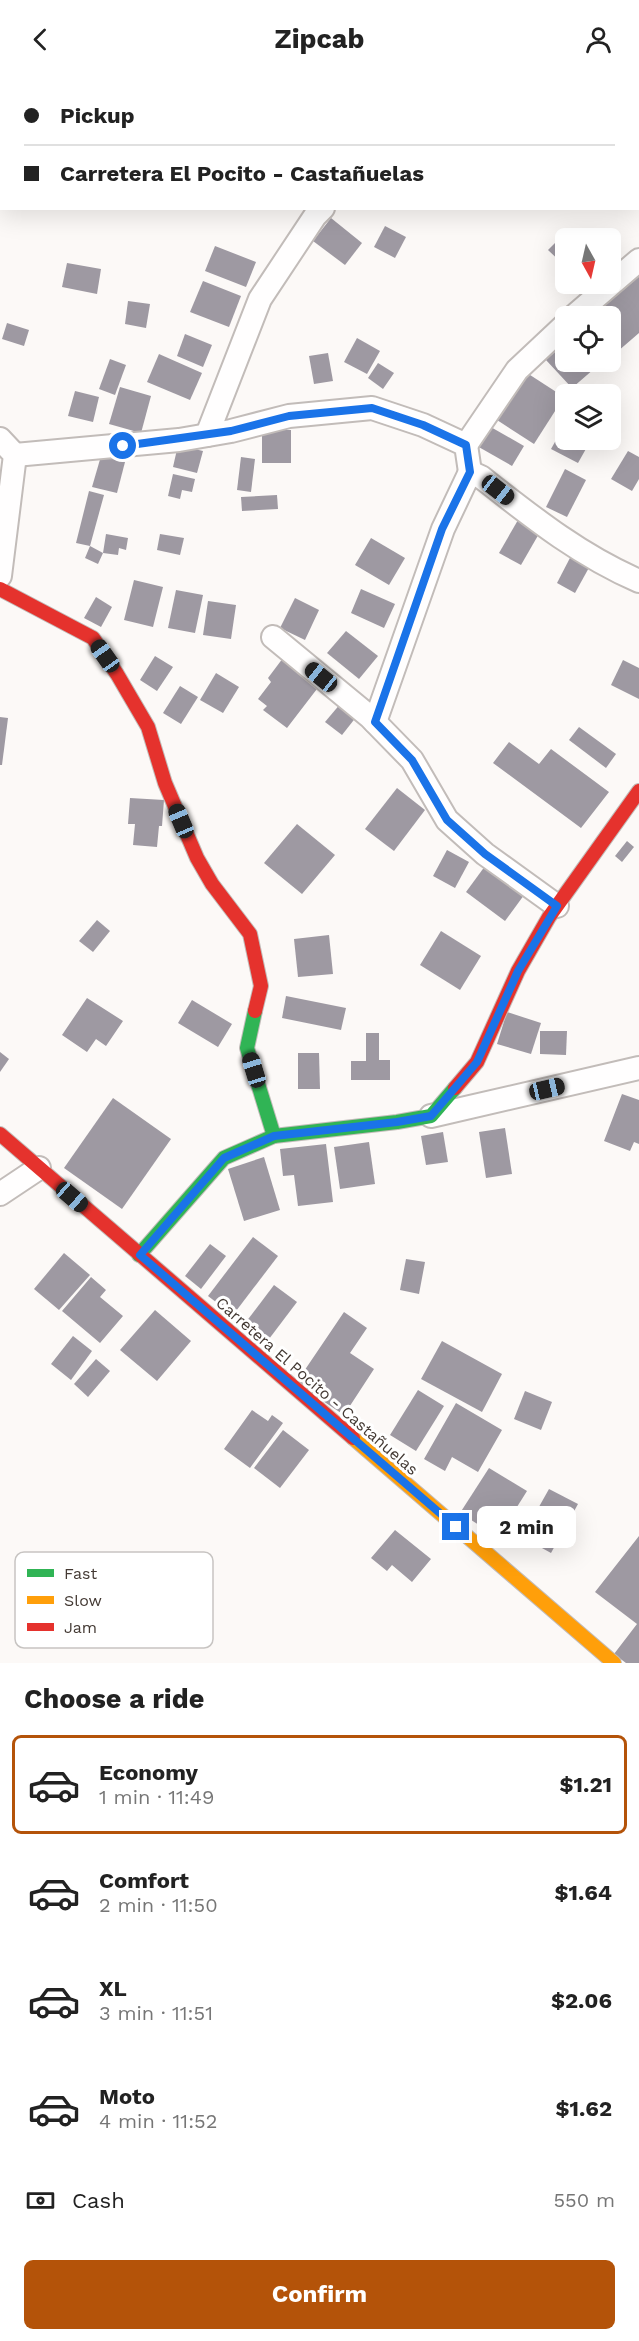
<!DOCTYPE html>
<meta charset="utf-8">
<style>
:root{--surface:#fff;--page:#f2f2f2;--text:#222;--muted:#767676;--line:#e0e0e0;--accent:#b45309}
body{margin:0;font-family:"Work Sans",sans-serif;background:var(--page);color:var(--text);height:100vh;display:flex;flex-direction:column;font-size:22px;white-space:nowrap}
*{box-sizing:border-box;margin:0}
p{font-size:20px;color:var(--muted)}
.icon{flex:none;width:33px;height:33px;fill:none;stroke:currentColor;stroke-width:2;stroke-linecap:round;stroke-linejoin:round}
.map{position:relative;height:1585px;overflow:hidden}
.sheet{display:flex;flex-direction:column;background:var(--surface);flex:1}
.sheet>*{flex:none}
.guide{position:absolute;left:0px;top:0px;width:639px;height:132px;box-shadow:0 6px 24px #0002;display:grid;align-content:center;height:132px;padding:0 24px;background:var(--surface)}
.needle{width:39px;rotate:172deg}
.buttons{position:absolute;left:555px;top:150px;display:grid;gap:12px}
.buttons a{display:grid;place-items:center;width:66px;height:66px;border-radius:9px;background:var(--surface);box-shadow:0 6px 24px #0002;font-size:30px}
.end{position:absolute;width:27px;height:27px;margin:-14px;border:8px solid #1a73e8;background:#fff;box-shadow:0 0 0 3px #fff}
.from{border-radius:50%}
.bubble{position:absolute;height:42px;border-radius:9px;background:var(--surface);box-shadow:0 6px 24px #0002;font-size:20px;font-weight:700;line-height:42px;text-align:center}
.car{position:absolute;width:18px;height:36px;margin:-18px -9px;border-radius:8px;box-shadow:0 0 4px 2px #0007;background:linear-gradient(#222 24%,#8ab4d8 0 40%,#222 0 76%,#8ab4d8 0 86%,#222 0)}
.guide b{display:flex;align-items:center;gap:21px;height:57px;font-size:22px}
.guide b+b{border-top:2px solid var(--line)}
.guide i{width:15px;height:15px;background:var(--text)}
ul{padding:0;list-style:none}
li{display:flex;align-items:center;gap:18px;height:99px;margin:0 12px 9px;padding:0 12px;border:3px solid transparent;border-radius:9px}
li div{flex:1}
li b{display:block;font-size:22px}
li em{font-style:normal;font-weight:700}
li.current{border-color:var(--accent)}
li>.icon{width:54px;height:54px;stroke-width:1.5}
h2{padding:0 24px;font-size:27px;line-height:72px}
.pay{display:flex;align-items:center;gap:15px;height:66px;padding:0 24px;font-size:22px}
.pay p{margin-inline-start:auto}
.cta{display:flex;gap:12px;margin-top:auto;padding:12px 24px}
.cta a{flex:1;height:69px;border-radius:9px;background:var(--accent);color:#fff;font-size:24px;font-weight:700;line-height:69px;text-align:center}
header{display:flex;justify-content:space-between;align-items:center;height:78px;padding:0 24px;background:var(--surface);font-size:27px;font-weight:700}
.map>svg:first-child{display:block}
</style>
<header><svg class="icon" aria-label="back" viewBox="0 0 24 24"><path d="M15 5l-7 7 7 7"/></svg>Zipcab<svg class="icon" aria-label="person" viewBox="0 0 24 24"><circle cx="12" cy="8" r="4"/><path d="M4 21q1-7 8-7t8 7"/></svg></header>
<div class="map">
<svg width="639" height="1585" viewBox="0 0 639 1585">
<rect width="100%" height="100%" fill="#fcf9f7"/>
<!-- building -->
<g fill="#9e99a2">
<path d="M 331,140 L 362,165 L 345,187 L 313,163 Z"/>
<path d="M 385,148 L 406,159 L 395,180 L 374,169 Z"/>
<path d="M 569,151 L 578,160 L 566,160 L 566,189 L 548,172 Z"/>
<path d="M 215,168 L 256,184 L 246,209 L 205,193 Z"/>
<path d="M 67,185 L 101,191 L 97,216 L 62,209 Z"/>
<path d="M 639,196 L 639,255 L 610,280 L 610,238 L 593,238 Z"/>
<path d="M 203,203 L 241,218 L 229,249 L 190,234 Z"/>
<path d="M 128,223 L 150,226 L 146,250 L 125,246 Z"/>
<path d="M 7,245 L 29,252 L 24,268 L 2,261 Z"/>
<path d="M 185,256 L 212,267 L 203,289 L 177,278 Z"/>
<path d="M 357,260 L 380,273 L 367,296 L 344,284 Z"/>
<path d="M 566,264 L 566,284 L 602,284 L 572,310 L 546,282 Z"/>
<path d="M 328,275 L 333,303 L 314,306 L 309,278 Z"/>
<path d="M 159,276 L 202,295 L 190,322 L 147,304 Z"/>
<path d="M 110,281 L 126,287 L 115,317 L 99,311 Z"/>
<path d="M 378,285 L 394,295 L 383,311 L 368,300 Z"/>
<path d="M 527,295 L 564,319 L 534,366 L 497,342 Z"/>
<path d="M 120,309 L 151,318 L 141,355 L 109,346 Z"/>
<path d="M 75,313 L 99,319 L 93,344 L 68,338 Z"/>
<path d="M 489,348 L 524,368 L 512,388 L 477,368 Z"/>
<rect x="262" y="352" width="29" height="33"/>
<path d="M 560,355 L 566,358 L 566,362 L 573,362 L 587,369 L 578,385 L 551,371 Z"/>
<path d="M 178,367 L 203,373 L 197,395 L 173,389 Z"/>
<path d="M 628,373 L 639,379 L 639,401 L 632,413 L 611,401 Z"/>
<path d="M 101,378 L 125,384 L 117,415 L 92,409 Z"/>
<path d="M 241,379 L 255,381 L 251,414 L 237,412 Z"/>
<path d="M 565,391 L 586,402 L 567,439 L 546,429 Z"/>
<path d="M 173,396 L 195,401 L 192,414 L 182,412 L 180,421 L 168,418 Z"/>
<path d="M 89,413 L 104,417 L 90,468 L 76,465 Z"/>
<path d="M 277,417 L 278,431 L 242,433 L 241,419 Z"/>
<path d="M 518,442 L 540,454 L 521,487 L 499,475 Z"/>
<path d="M 106,456 L 128,460 L 126,472 L 119,470 L 118,477 L 103,475 Z"/>
<path d="M 160,456 L 184,460 L 180,477 L 157,472 Z"/>
<path d="M 371,460 L 405,480 L 389,507 L 355,487 Z"/>
<path d="M 90,468 L 103,475 L 98,486 L 85,480 Z"/>
<path d="M 572,476 L 591,486 L 575,515 L 557,505 Z"/>
<path d="M 134,502 L 163,509 L 153,549 L 124,542 Z"/>
<path d="M 361,511 L 395,526 L 384,550 L 351,535 Z"/>
<path d="M 176,512 L 203,517 L 195,555 L 168,550 Z"/>
<path d="M 96,519 L 112,529 L 101,549 L 84,540 Z"/>
<path d="M 295,520 L 319,532 L 305,562 L 280,550 Z"/>
<path d="M 208,523 L 236,527 L 231,561 L 203,557 Z"/>
<path d="M 346,553 L 378,578 L 359,601 L 327,575 Z"/>
<path d="M 155,578 L 173,589 L 157,613 L 140,602 Z"/>
<path d="M 283,580 L 320,607 L 287,650 L 263,632 L 267,628 L 258,621 L 271,604 L 268,600 Z"/>
<path d="M 623,582 L 639,590 L 639,621 L 611,607 Z"/>
<path d="M 216,595 L 239,609 L 223,635 L 200,622 Z"/>
<path d="M 180,608 L 198,619 L 181,646 L 163,635 Z"/>
<path d="M 341,625 L 357,638 L 342,657 L 325,644 Z"/>
<path d="M 0,639 L 8,640 L 2,687 L 0,687 Z"/>
<path d="M 579,649 L 616,676 L 606,690 L 569,662 Z"/>
<path d="M 509,664 L 539,686 L 551,671 L 609,714 L 581,750 L 493,685 Z"/>
<path d="M 397,710 L 425,732 L 394,773 L 365,751 Z"/>
<path d="M 130,720 L 164,722 L 162,748 L 159,748 L 157,769 L 133,767 L 135,746 L 128,746 Z"/>
<path d="M 297,746 L 335,777 L 302,816 L 264,785 Z"/>
<path d="M 627,763 L 634,769 L 622,784 L 615,778 Z"/>
<path d="M 447,772 L 469,784 L 455,810 L 433,798 Z"/>
<path d="M 488,784 L 527,813 L 505,843 L 466,814 Z"/>
<path d="M 97,842 L 110,853 L 93,874 L 79,863 Z"/>
<path d="M 441,853 L 481,878 L 460,912 L 420,887 Z"/>
<path d="M 329,857 L 333,896 L 298,899 L 294,861 Z"/>
<path d="M 286,918 L 346,930 L 341,952 L 282,940 Z"/>
<path d="M 87,920 L 123,943 L 106,968 L 96,961 L 87,974 L 62,957 Z"/>
<path d="M 192,922 L 232,946 L 218,969 L 178,945 Z"/>
<path d="M 507,934 L 541,945 L 531,976 L 497,966 Z"/>
<path d="M 540,953 L 567,953 L 566,977 L 540,976 Z"/>
<path d="M 366,955 L 379,955 L 379,982 L 390,982 L 390,1002 L 351,1002 L 351,983 L 366,983 Z"/>
<path d="M 0,974 L 9,981 L 0,994 Z"/>
<path d="M 298,975 L 319,975 L 320,1011 L 298,1011 Z"/>
<path d="M 622,1016 L 639,1022 L 639,1066 L 634,1064 L 630,1073 L 604,1063 Z"/>
<path d="M 113,1020 L 171,1061 L 122,1131 L 64,1090 Z"/>
<path d="M 505,1050 L 512,1096 L 486,1100 L 479,1054 Z"/>
<path d="M 443,1054 L 448,1084 L 426,1087 L 421,1058 Z"/>
<path d="M 369,1064 L 375,1106 L 340,1111 L 334,1069 Z"/>
<path d="M 326,1066 L 333,1124 L 298,1128 L 294,1097 L 283,1098 L 280,1071 Z"/>
<path d="M 264,1079 L 280,1132 L 244,1143 L 228,1091 Z"/>
<path d="M 253,1159 L 278,1178 L 233,1237 L 208,1218 Z"/>
<path d="M 210,1166 L 226,1178 L 201,1211 L 185,1198 Z"/>
<path d="M 64,1175 L 90,1197 L 59,1232 L 34,1211 Z"/>
<path d="M 406,1181 L 425,1184 L 419,1216 L 400,1212 Z"/>
<path d="M 91,1199 L 106,1212 L 100,1219 L 123,1238 L 100,1265 L 62,1233 Z"/>
<path d="M 274,1207 L 297,1224 L 269,1261 L 246,1244 Z"/>
<path d="M 155,1232 L 191,1263 L 157,1303 L 120,1272 Z"/>
<path d="M 344,1234 L 367,1250 L 350,1275 L 374,1291 L 344,1337 L 296,1305 Z"/>
<path d="M 73,1258 L 92,1273 L 71,1302 L 51,1286 Z"/>
<path d="M 442,1263 L 502,1296 L 482,1334 L 421,1301 Z"/>
<path d="M 96,1281 L 110,1293 L 88,1319 L 74,1306 Z"/>
<path d="M 418,1312 L 444,1328 L 416,1373 L 390,1357 Z"/>
<path d="M 525,1313 L 552,1324 L 541,1352 L 514,1341 Z"/>
<path d="M 456,1325 L 502,1352 L 478,1394 L 452,1379 L 445,1393 L 424,1381 Z"/>
<path d="M 252,1332 L 268,1343 L 272,1337 L 283,1345 L 250,1390 L 224,1371 Z"/>
<path d="M 283,1352 L 309,1372 L 280,1410 L 254,1390 Z"/>
<path d="M 489,1390 L 527,1413 L 498,1459 L 460,1435 Z"/>
<path d="M 549,1411 L 578,1426 L 551,1475 L 522,1459 Z"/>
<path d="M 395,1452 L 431,1481 L 412,1504 L 392,1487 L 387,1493 L 371,1480 Z"/>
<path d="M 639,1458 L 639,1585 L 626,1585 L 614,1576 L 637,1546 L 595,1514 Z"/>
</g>
<g fill="none" stroke-linecap="round" stroke-linejoin="round">
<!-- street casing -->
<g stroke="#c2bcb9" stroke-width="26">
<g id="street">
<path d="M 85,2 L 85,0"/>
<path d="M 448,2 L 450,0"/>
<path d="M 0,89 L 2,88"/>
<path d="M 574,238 L 639,182"/>
<path d="M 207,357 L 260,221 L 315,138 L 323,130"/>
<path d="M 0,361 L 15,377 L 0,498"/>
<path d="M 466,367 L 517,292 L 566,246"/>
<path d="M 15,377 L 179,362 L 231,353 L 289,338 L 372,330 L 423,347 L 466,367 L 470,394"/>
<path d="M 273,559 L 370,639 L 412,682 L 447,742 L 485,776 L 557,828"/>
<path d="M 375,644 L 443,451 L 470,394 L 481,399 C 532,439 579,477 639,503"/>
<path d="M 431,1038 L 639,990"/>
<path d="M 0,1116 L 39,1090"/>
</g>
</g>
<!-- fast casing -->
<g stroke="#c2bcb9" stroke-width="16">
<g id="fast">
<path d="M 638,99 L 639,101"/>
<path d="M 255,933 L 247,970 L 274,1058"/>
<path d="M 139,1177 L 224,1080 L 274,1058 L 397,1044 L 431,1038 L 455,1010"/>
</g>
</g>
<!-- slow casing -->
<g stroke="#c2bcb9" stroke-width="16">
<g id="slow">
<path d="M 549,0 L 551,2"/>
<path d="M 353,1360 L 614,1585"/>
</g>
</g>
<!-- jam casing -->
<g stroke="#c2bcb9" stroke-width="16">
<g id="jam">
<path d="M 0,511 L 93,560 L 117,596 L 148,649 L 165,705 L 197,780 L 212,806 L 250,856 L 261,908 L 255,933"/>
<path d="M 455,1010 L 477,984 L 518,893 L 549,839 L 639,713"/>
<path d="M 0,1056 L 353,1360"/>
</g>
</g>
<!-- street -->
<use href="#street" stroke="#fffefe" stroke-width="22"/>
<!-- fast -->
<use href="#fast" stroke="#30b455" stroke-width="14"/>
<!-- slow -->
<use href="#slow" stroke="#ff9f0a" stroke-width="14"/>
<!-- jam -->
<use href="#jam" stroke="#e5322d" stroke-width="14"/>
</g>
<g fill="none" stroke-linecap="round" stroke-linejoin="round">
<!-- route -->
<path stroke="#1a73e8" stroke-width="8" d="M 123,368 L 231,353 L 289,338 L 372,330 L 423,347 L 466,367 L 470,394 L 442,451 L 375,644 L 412,682 L 447,742 L 485,776 L 557,828 L 518,893 L 477,984 L 431,1038 L 397,1044 L 274,1058 L 224,1080 L 140,1177 L 456,1449"/>
</g>
<g text-anchor="middle" dominant-baseline="central" stroke-width="6" stroke-linejoin="round" paint-order="stroke">
<!-- street labels -->
<g font-size="16" fill="#433933" stroke="#fff">
<text transform="translate(317 1308) rotate(41)">Carretera El Pocito - Castañuelas</text>
</g>
</g>
<!-- legend -->
<rect x="15" y="1474" width="198" height="96" rx="9" fill="#fff" stroke="#c7c4c2" stroke-width="1.5"/>
<rect x="27" y="1491" width="27" height="8" fill="#30b455"/>
<rect x="27" y="1518" width="27" height="8" fill="#ff9f0a"/>
<rect x="27" y="1545" width="27" height="8" fill="#e5322d"/>
<g font-size="16" fill="#433933">
<text x="64" y="1501">Fast</text>
<text x="64" y="1528">Slow</text>
<text x="64" y="1555">Jam</text>
</g>
</svg>
<div class="buttons">
<a><svg class="needle" viewBox="-14 -14 28 28"><path d="M0-13l5 13h-10z" fill="#e53935"/><path d="M0 13l5-13h-10z" fill="#767676"/></svg></a>
<a><svg class="icon" aria-label="locate" viewBox="0 0 24 24"><circle cx="12" cy="12" r="6"/><path d="M12 2v4M12 18v4M2 12h4M18 12h4"/></svg></a>
<a><svg class="icon" aria-label="layers" viewBox="0 0 24 24"><path d="M12 4l9 5-9 5-9-5zM3 14l9 5 9-5"/></svg></a>
</div>
<i class="end from" style="left:123px;top:368px"></i>
<i class="end" style="left:456px;top:1449px"></i>
<div class="bubble" style="left:477px;top:1428px;width:99px">2 min</div>
<i class="car" style="left:498px;top:412px;rotate:128deg"></i>
<i class="car" style="left:105px;top:578px;rotate:325deg"></i>
<i class="car" style="left:321px;top:599px;rotate:309deg"></i>
<i class="car" style="left:181px;top:743px;rotate:337deg"></i>
<i class="car" style="left:254px;top:992px;rotate:343deg"></i>
<i class="car" style="left:547px;top:1011px;rotate:77deg"></i>
<i class="car" style="left:72px;top:1119px;rotate:131deg"></i>
<div class="guide">
<b><i class="from"></i>Pickup</b>
<b><i></i>Carretera El Pocito - Castañuelas</b>
</div>
</div>
<section class="sheet">
<h2>Choose a ride</h2>
<ul>
<li class="current"><svg class="icon" aria-label="car" viewBox="0 0 24 24"><path d="M5 17H2v-5l4-1 3-4h7l3 4 3 1v5h-3M9 17h6M6 11h13"/><circle cx="7" cy="17" r="2"/><circle cx="17" cy="17" r="2"/></svg><div><b>Economy</b><p>1 min · 11:49</p></div><em>$1.21</em></li>
<li><svg class="icon" aria-label="car" viewBox="0 0 24 24"><path d="M5 17H2v-5l4-1 3-4h7l3 4 3 1v5h-3M9 17h6M6 11h13"/><circle cx="7" cy="17" r="2"/><circle cx="17" cy="17" r="2"/></svg><div><b>Comfort</b><p>2 min · 11:50</p></div><em>$1.64</em></li>
<li><svg class="icon" aria-label="car" viewBox="0 0 24 24"><path d="M5 17H2v-5l4-1 3-4h7l3 4 3 1v5h-3M9 17h6M6 11h13"/><circle cx="7" cy="17" r="2"/><circle cx="17" cy="17" r="2"/></svg><div><b>XL</b><p>3 min · 11:51</p></div><em>$2.06</em></li>
<li><svg class="icon" aria-label="car" viewBox="0 0 24 24"><path d="M5 17H2v-5l4-1 3-4h7l3 4 3 1v5h-3M9 17h6M6 11h13"/><circle cx="7" cy="17" r="2"/><circle cx="17" cy="17" r="2"/></svg><div><b>Moto</b><p>4 min · 11:52</p></div><em>$1.62</em></li>
</ul>
<div class="pay"><svg class="icon" aria-label="cash" viewBox="0 0 24 24"><path d="M3 7h18v10H3z"/><circle cx="12" cy="12" r="2"/></svg>Cash<p>550 m</p></div>
<div class="cta"><a>Confirm</a></div>
</section>
